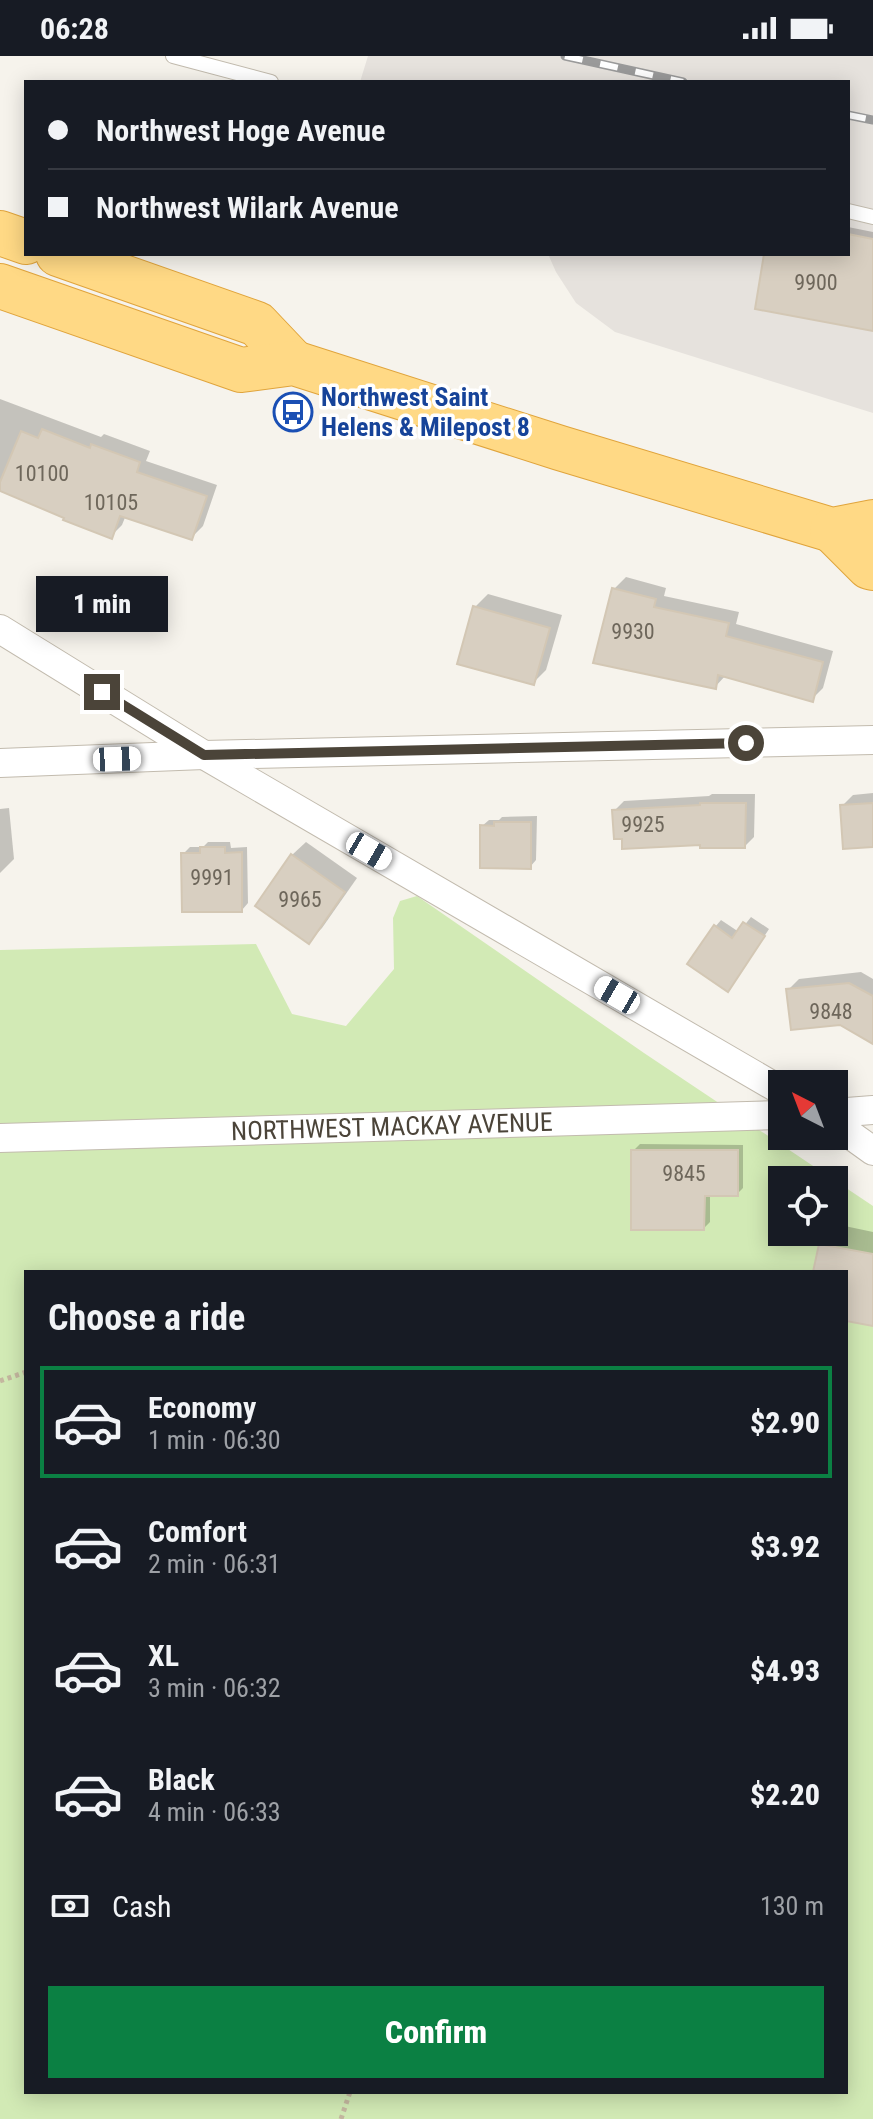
<!DOCTYPE html>
<meta charset="utf-8">
<style>
:root{--surface:#171b24;--page:#242831;--text:#f1f3f6;--muted:#9ea1a6;--line:#363941;--accent:#0b8043}
body{margin:0;font-family:"Roboto Condensed",sans-serif;background:var(--page);color:var(--text);height:100vh;display:flex;flex-direction:column;font-size:30px;white-space:nowrap}
*{box-sizing:border-box;margin:0}
p{font-size:26px;color:var(--muted)}
.icon{flex:none;width:44px;height:44px;fill:none;stroke:currentColor;stroke-width:2;stroke-linecap:round;stroke-linejoin:round}
.map{position:relative;flex:1;overflow:hidden}
.side{position:absolute;left:24px;top:1214px;width:824px;height:824px;display:flex;flex-direction:column;background:var(--surface);border-radius:0px;box-shadow:0 4px 20px #0003}
.side>*{flex:none}
.guide{position:absolute;left:24px;top:24px;width:826px;height:176px;border-radius:0px;box-shadow:0 4px 20px #0003;display:grid;align-content:center;height:176px;padding:0 24px;background:var(--surface)}
.needle{width:52px;rotate:318deg}
.controls{position:absolute;left:768px;top:1014px;display:grid;gap:16px}
.controls a{display:grid;place-items:center;width:80px;height:80px;border-radius:0px;background:var(--surface);box-shadow:0 4px 20px #0003;font-size:40px}
.end{position:absolute;width:36px;height:36px;margin:-18px;border:10px solid #4b4439;background:#fff;box-shadow:0 0 0 4px #fff}
.from{border-radius:50%}
.bubble{position:absolute;height:56px;border-radius:0px;background:var(--surface);box-shadow:0 4px 20px #0003;font-size:26px;font-weight:800;line-height:56px;text-align:center}
.car{position:absolute;width:24px;height:48px;margin:-24px -12px;border-radius:10px;box-shadow:0 0 6px 2px #0007;background:linear-gradient(#fff 24%,#345 0 40%,#fff 0 76%,#345 0 86%,#fff 0)}
.guide b{display:flex;align-items:center;gap:28px;height:76px;font-size:30px}
.guide b+b{border-top:2px solid var(--line)}
.guide i{width:20px;height:20px;background:var(--text)}
ul{padding:0;list-style:none}
li{display:flex;align-items:center;gap:24px;height:112px;margin:0 16px 12px;padding:0 8px;border:4px solid transparent;border-radius:0px}
li div{flex:1}
li b{display:block;font-size:30px}
li em{font-style:normal;font-weight:800}
li.selected{border-color:var(--accent)}
li>.icon{width:72px;height:72px;stroke-width:1.5}
h2{padding:0 24px;font-size:36px;line-height:96px}
.pay{display:flex;align-items:center;gap:20px;height:88px;padding:0 24px;font-size:30px}
.pay p{margin-inline-start:auto}
.cta{display:flex;gap:16px;margin-top:auto;padding:16px 24px}
.cta a{flex:1;height:92px;border-radius:0px;background:var(--accent);color:#fff;font-size:32px;font-weight:800;line-height:92px;text-align:center}
.status{display:flex;justify-content:space-between;align-items:center;height:56px;padding:0 40px;background:var(--surface);direction:ltr}
.status svg{height:22px;fill:currentColor}
.map>svg:first-child{display:block}
</style>
<div class="status"><b>06:28</b><svg viewBox="0 0 49 12"><path d="M0 12V9h3v3zM5 12V6h3v6zM10 12V3h3v9zM15 12V0h3v12zM26 1h20v11H26zM47 4h2v5h-2z"/></svg></div>
<div class="map">
<svg width="873" height="2063" viewBox="0 0 873 2063">
<rect width="100%" height="100%" fill="#f6f3ec"/>
<!-- industrial -->
<path fill="#e6e2dd" d="M 368,0 L 873,0 L 873,357 L 615,276 L 576,247 L 556,216 L 548,198 L 848,198 L 848,26 L 360,26 Z"/>
<!-- green -->
<path fill="#d2eab5" fill-rule="evenodd" d="M 417,840 L 644,997 L 873,1150 L 873,2063 L 0,2063 L 0,894 L 256,888 L 292,958 L 346,970 L 394,913 L 393,862 L 400,845 ZM 782,1124 L 834,1124 L 834,1176 L 782,1176 ZM 26,1216 L 846,1216 L 846,2036 L 26,2036 Z"/>
<!-- shadow -->
<g fill="#0003">
<path d="M 848,171 L 873,176 L 873,273 L 766,198 L 848,198 Z"/>
<path d="M 0,343 L 101,381 L 104,378 L 150,395 L 146,405 L 217,429 L 203,470 L 192,481 L 126,459 L 122,469 L 111,480 L 0,433 L 2,426 L 0,425 Z"/>
<path d="M 626,521 L 666,532 L 664,540 L 739,556 L 736,568 L 833,595 L 823,632 L 812,643 L 726,619 L 715,631 L 614,533 Z"/>
<path d="M 488,538 L 562,559 L 546,614 L 533,627 L 475,551 Z"/>
<path d="M 873,737 L 873,788 L 842,750 L 853,739 Z"/>
<path d="M 712,738 L 755,738 L 754,781 L 745,790 L 624,780 L 614,755 L 624,745 L 709,740 Z"/>
<path d="M 9,752 L 14,803 L 0,817 L 0,753 Z"/>
<path d="M 537,760 L 536,804 L 530,811 L 482,770 L 489,764 L 499,764 L 502,761 Z"/>
<path d="M 208,786 L 230,786 L 231,792 L 247,791 L 248,847 L 242,854 L 183,798 L 190,791 L 203,791 Z"/>
<path d="M 306,786 L 357,822 L 322,872 L 309,885 L 292,799 Z"/>
<path d="M 751,861 L 769,873 L 734,927 L 715,871 L 721,864 L 739,876 Z"/>
<path d="M 861,916 L 873,923 L 873,986 L 788,934 L 799,923 Z"/>
<path d="M 640,1088 L 743,1089 L 743,1132 L 737,1138 L 710,1138 L 710,1166 L 704,1172 L 633,1095 Z"/>
<path d="M 840,1169 L 873,1176 L 873,1267 L 846,1263 L 846,1216 L 815,1216 L 820,1189 Z"/>
</g>
<!-- building -->
<g fill="#d8cfc1" stroke="#d3c7b4" stroke-width="2">
<path d="M 848,178 L 873,183 L 873,275 L 755,253 L 764,198 L 848,198 Z"/>
<path d="M 42,373 L 90,392 L 91,388 L 140,406 L 137,416 L 207,440 L 192,484 L 120,460 L 112,483 L 63,464 L 64,462 L 0,435 L 0,426 L 21,375 L 38,382 Z"/>
<path d="M 612,532 L 656,543 L 654,551 L 729,567 L 726,580 L 823,606 L 813,646 L 718,619 L 716,633 L 593,607 Z"/>
<path d="M 473,550 L 550,572 L 534,629 L 457,608 Z"/>
<path d="M 700,747 L 746,747 L 745,792 L 700,792 L 700,789 L 622,793 L 622,783 L 614,783 L 612,754 L 700,749 Z"/>
<path d="M 873,747 L 873,791 L 843,793 L 840,749 Z"/>
<path d="M 494,766 L 531,766 L 531,813 L 480,812 L 480,769 L 494,770 Z"/>
<path d="M 200,791 L 225,791 L 225,797 L 242,796 L 242,856 L 182,856 L 181,797 L 200,797 Z"/>
<path d="M 291,798 L 345,836 L 309,888 L 255,850 Z"/>
<path d="M 743,866 L 765,880 L 728,936 L 687,908 L 714,869 L 732,882 Z"/>
<path d="M 849,927 L 873,940 L 873,988 L 840,969 L 791,974 L 786,933 Z"/>
<path d="M 631,1094 L 738,1094 L 738,1140 L 705,1140 L 704,1174 L 631,1174 Z"/>
<path d="M 819,1188 L 873,1198 L 873,1270 L 846,1265 L 846,1216 L 813,1216 Z"/>
</g>
<g fill="none" stroke-linecap="round" stroke-linejoin="round">
<!-- service casing -->
<g stroke="#c2bbae" stroke-width="16">
<g id="service">
<path d="M 173,0 L 271,26"/>
<path d="M 848,155 L 873,161"/>
</g>
</g>
<!-- minor casing -->
<g stroke="#c2bbae" stroke-width="30">
<g id="minor">
<path d="M 0,573 L 204,699 L 782,1035"/>
<path d="M 0,707 L 204,699 L 873,684"/>
<path d="M 834,1057 L 873,1054"/>
<path d="M 834,1067 L 873,1095"/>
<path id="s1" d="M 0,1082 L 782,1059"/>
</g>
</g>
<!-- trunk casing -->
<g stroke="#e0a43c" stroke-width="46">
<g id="trunk">
<path d="M 0,177 L 26,186"/>
<path d="M 58,198 L 257,268 L 294,307"/>
<path d="M 0,230 L 241,314 L 294,307 L 560,392 L 832,474 L 873,466"/>
<path d="M 832,474 L 869,511 L 873,512"/>
</g>
</g>
<!-- path -->
<g stroke="#c4b79f" stroke-width="5" stroke-dasharray="4 4" stroke-linecap="butt">
<path d="M 0,1325 L 26,1316"/>
<path d="M 341,2063 L 350,2036"/>
</g>
<!-- service -->
<use href="#service" stroke="#fff" stroke-width="14"/>
<!-- minor -->
<use href="#minor" stroke="#fff" stroke-width="28"/>
<!-- trunk -->
<use href="#trunk" stroke="#ffd985" stroke-width="44"/>
<!-- rail casing -->
<g stroke="#9a9a9a" stroke-width="9">
<g id="rail">
<path d="M 565,0 L 683,26"/>
<path d="M 848,59 L 873,64"/>
</g>
</g>
<!-- rail -->
<use href="#rail" stroke="#fff" stroke-width="6" stroke-dasharray="18" stroke-linecap="butt"/>
</g>
<g fill="none" stroke-linecap="round" stroke-linejoin="round">
<!-- route -->
<path stroke="#4b4439" stroke-width="10" d="M 102,636 L 204,699 L 746,687"/>
</g>
<!-- icons -->
<defs>
<g id="bus-ring" transform="scale(2)"><circle r="9.5" fill="#fff" stroke="#1a4fb4" stroke-width="1.5"/><path d="M-5-6H5V4H4V6H2V4H-2V6H-4V4H-5ZM-3.5-4V0h7V-4ZM-3.5 1.2v1.5H-2V1.2ZM2 1.2v1.5H3.5V1.2Z" fill="#1a4fb4"/></g>
</defs>
<g fill-rule="evenodd">
<use href="#bus-ring" x="293" y="356"/>
</g>
<g text-anchor="middle" dominant-baseline="central" stroke-width="7" stroke-linejoin="round" paint-order="stroke">
<!-- number labels -->
<g font-size="22" fill="#6e675b">
<text x="816" y="226">9900</text>
<text x="42" y="417">10100</text>
<text x="111" y="446">10105</text>
<text x="633" y="575">9930</text>
<text x="643" y="768">9925</text>
<text x="212" y="821">9991</text>
<text x="300" y="843">9965</text>
<text x="831" y="955">9848</text>
<text x="684" y="1117">9845</text>
</g>
<!-- transit labels -->
<g font-size="26" font-weight="bold" fill="#164399" stroke="#fff" text-anchor="start">
<text x="321" y="341">Northwest Saint<tspan x="321" dy="30">Helens &amp; Milepost 8</tspan></text>
</g>
<!-- street labels -->
<g font-size="26" fill="#4b4439" stroke="#fff">
<text stroke="none"><textPath href="#s1" startOffset="392">NORTHWEST MACKAY AVENUE</textPath></text>
</g>
</g>
</svg>
<div class="controls">
<a><svg class="needle" viewBox="-14 -14 28 28"><path d="M0-13l5 13h-10z" fill="#e53935"/><path d="M0 13l5-13h-10z" fill="#9ea1a6"/></svg></a>
<a><svg class="icon" aria-label="locate" viewBox="0 0 24 24"><circle cx="12" cy="12" r="6"/><path d="M12 2v4M12 18v4M2 12h4M18 12h4"/></svg></a>
</div>
<i class="end from" style="left:746px;top:687px"></i>
<i class="end" style="left:102px;top:636px"></i>
<div class="bubble" style="left:36px;top:520px;width:132px">1 min</div>
<i class="car" style="left:117px;top:703px;rotate:88deg"></i>
<i class="car" style="left:369px;top:795px;rotate:120deg"></i>
<i class="car" style="left:617px;top:939px;rotate:300deg"></i>
<div class="guide">
<b><i class="from"></i>Northwest Hoge Avenue</b>
<b><i></i>Northwest Wilark Avenue</b>
</div>
<section class="side">
<h2>Choose a ride</h2>
<ul>
<li class="selected"><svg class="icon" aria-label="car" viewBox="0 0 24 24"><path d="M5 17H2v-5l4-1 3-4h7l3 4 3 1v5h-3M9 17h6M6 11h13"/><circle cx="7" cy="17" r="2"/><circle cx="17" cy="17" r="2"/></svg><div><b>Economy</b><p>1 min · 06:30</p></div><em>$2.90</em></li>
<li><svg class="icon" aria-label="car" viewBox="0 0 24 24"><path d="M5 17H2v-5l4-1 3-4h7l3 4 3 1v5h-3M9 17h6M6 11h13"/><circle cx="7" cy="17" r="2"/><circle cx="17" cy="17" r="2"/></svg><div><b>Comfort</b><p>2 min · 06:31</p></div><em>$3.92</em></li>
<li><svg class="icon" aria-label="car" viewBox="0 0 24 24"><path d="M5 17H2v-5l4-1 3-4h7l3 4 3 1v5h-3M9 17h6M6 11h13"/><circle cx="7" cy="17" r="2"/><circle cx="17" cy="17" r="2"/></svg><div><b>XL</b><p>3 min · 06:32</p></div><em>$4.93</em></li>
<li><svg class="icon" aria-label="car" viewBox="0 0 24 24"><path d="M5 17H2v-5l4-1 3-4h7l3 4 3 1v5h-3M9 17h6M6 11h13"/><circle cx="7" cy="17" r="2"/><circle cx="17" cy="17" r="2"/></svg><div><b>Black</b><p>4 min · 06:33</p></div><em>$2.20</em></li>
</ul>
<div class="pay"><svg class="icon" aria-label="cash" viewBox="0 0 24 24"><path d="M3 7h18v10H3z"/><circle cx="12" cy="12" r="2"/></svg>Cash<p>130 m</p></div>
<div class="cta"><a>Confirm</a></div>
</section>
</div>
